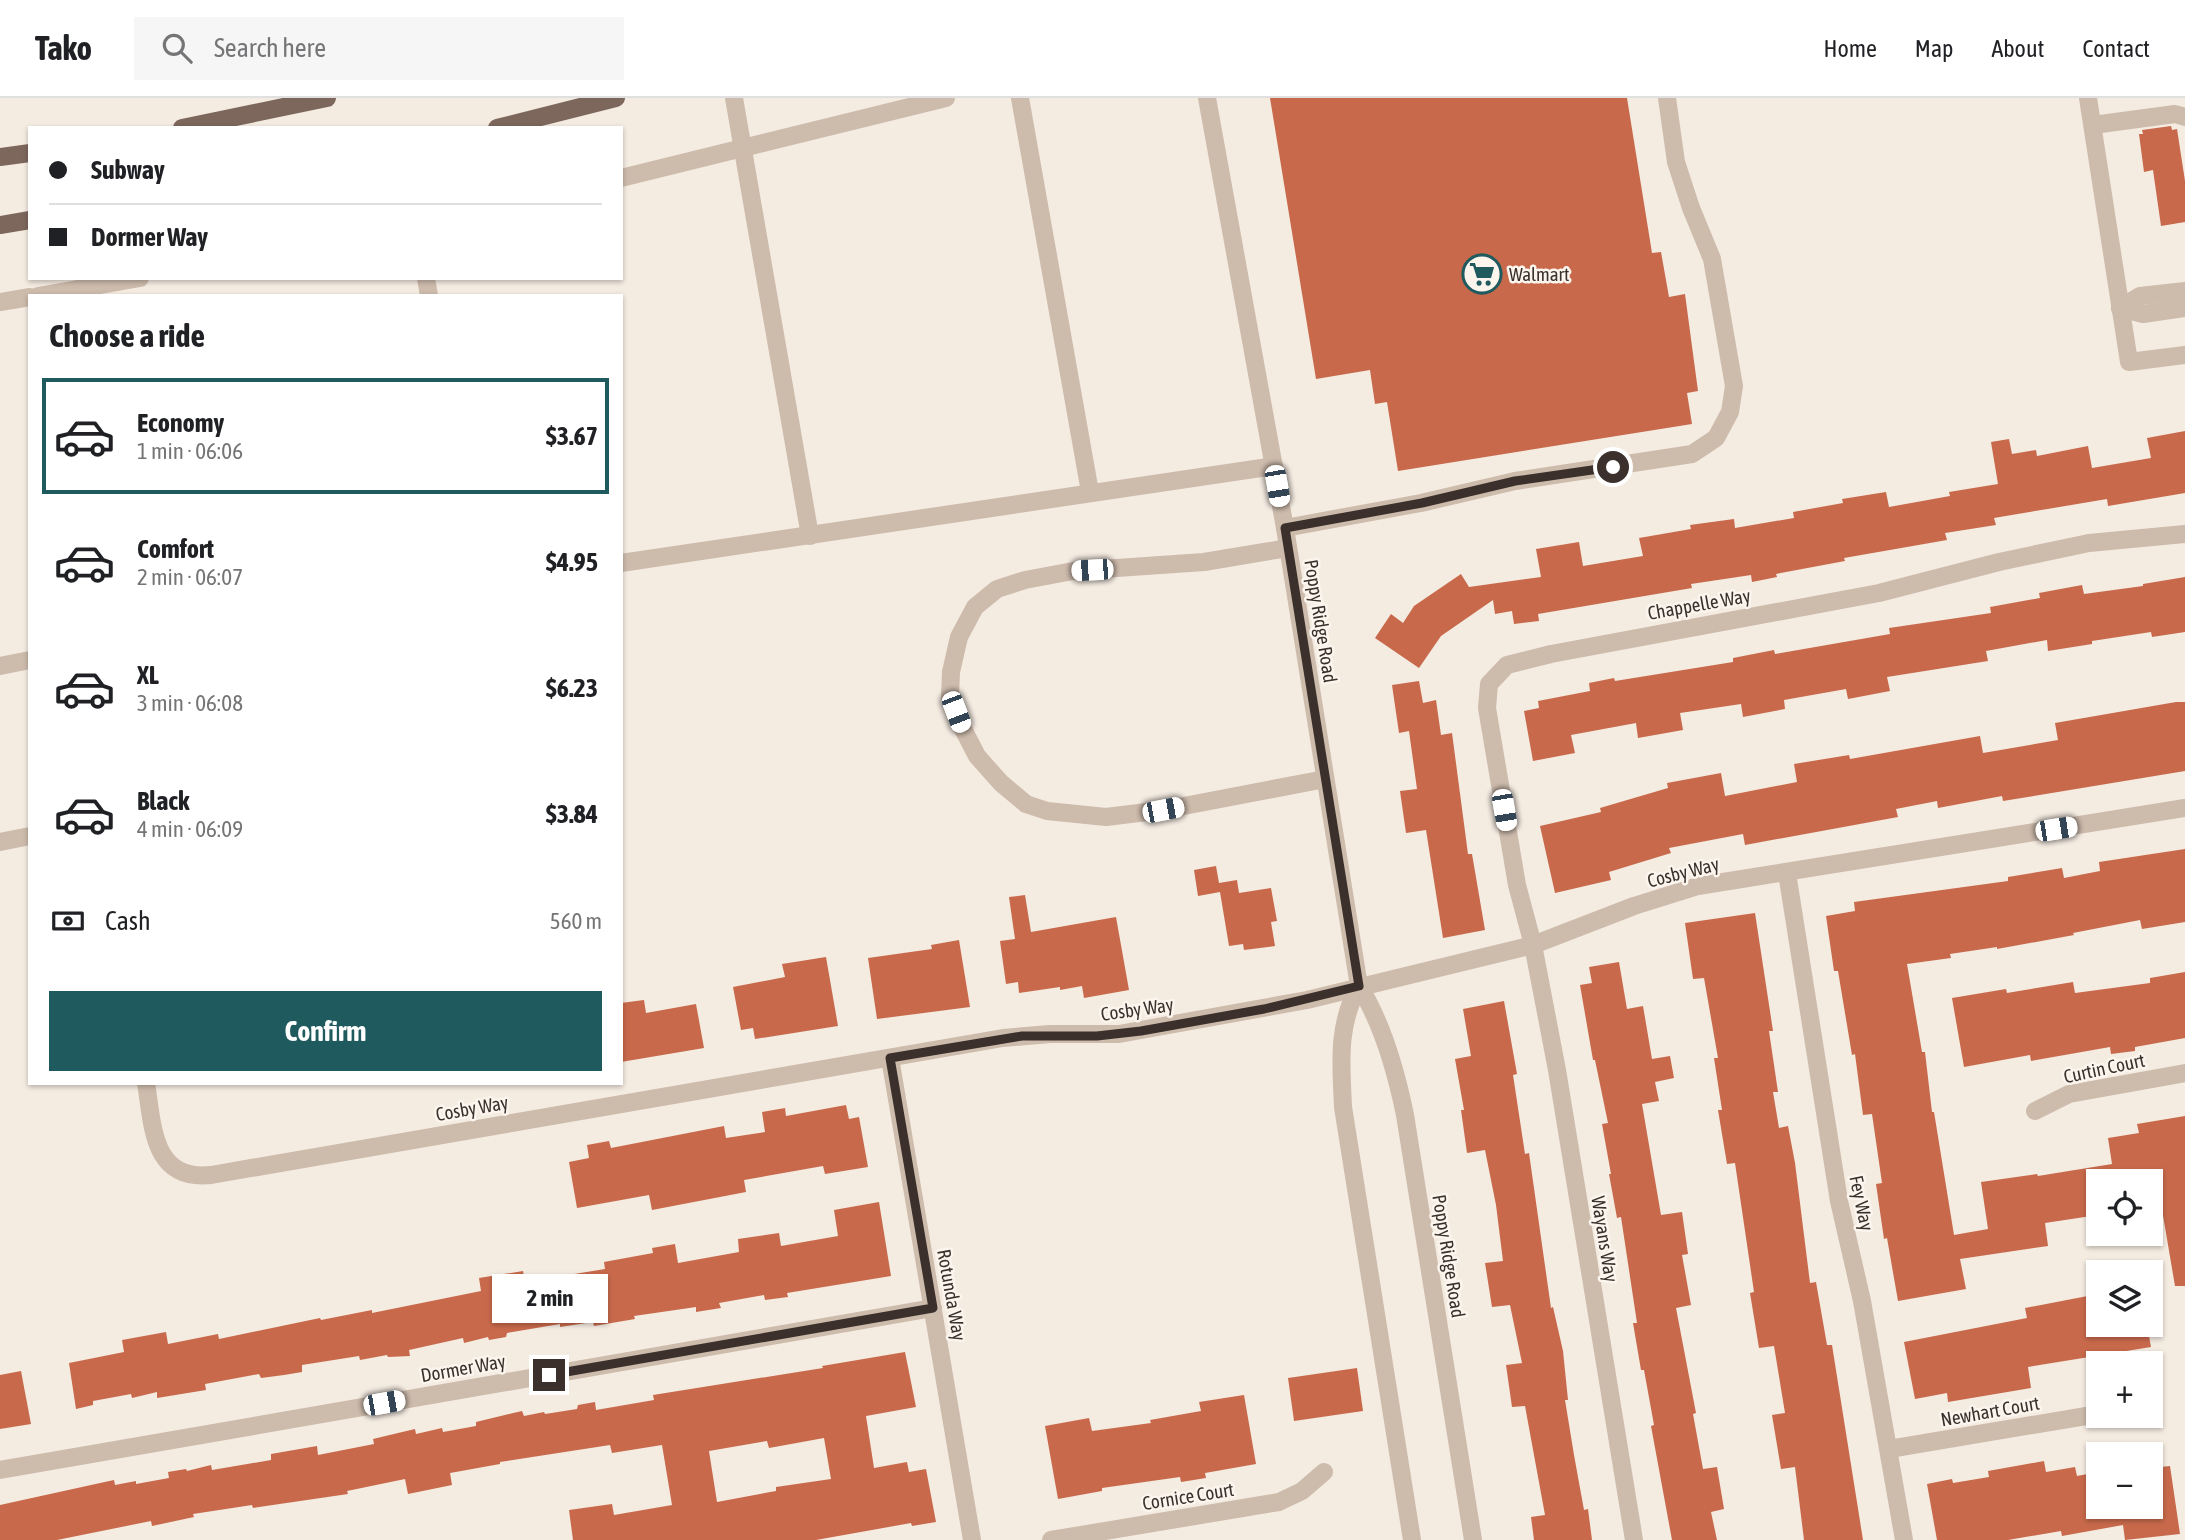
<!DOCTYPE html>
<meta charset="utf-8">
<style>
:root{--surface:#fff;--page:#f6f6f6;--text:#202124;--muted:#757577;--line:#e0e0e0;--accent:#1f5a5e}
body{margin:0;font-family:"Asap Condensed",sans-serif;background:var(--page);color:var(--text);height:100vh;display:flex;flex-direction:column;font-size:26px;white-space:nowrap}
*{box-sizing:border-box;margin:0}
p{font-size:23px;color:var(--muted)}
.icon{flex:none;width:38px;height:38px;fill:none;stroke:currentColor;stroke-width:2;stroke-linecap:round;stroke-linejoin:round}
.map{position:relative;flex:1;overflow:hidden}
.panel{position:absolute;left:28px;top:196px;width:595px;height:791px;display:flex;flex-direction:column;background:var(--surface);border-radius:0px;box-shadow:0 2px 5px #0004}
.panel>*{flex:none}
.hud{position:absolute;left:28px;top:28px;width:595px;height:154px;border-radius:0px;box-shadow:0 2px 5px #0004;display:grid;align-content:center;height:154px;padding:0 21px;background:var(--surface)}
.buttons{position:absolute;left:2086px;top:1071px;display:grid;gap:14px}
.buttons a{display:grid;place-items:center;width:77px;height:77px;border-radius:0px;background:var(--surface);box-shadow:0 2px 5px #0004;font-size:35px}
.end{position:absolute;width:32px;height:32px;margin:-16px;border:9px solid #3b302b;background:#fff;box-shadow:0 0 0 4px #fff}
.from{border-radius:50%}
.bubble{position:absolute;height:49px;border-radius:0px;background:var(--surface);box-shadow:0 2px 5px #0004;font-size:23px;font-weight:700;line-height:49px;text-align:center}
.car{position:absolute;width:21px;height:42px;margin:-21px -10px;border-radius:9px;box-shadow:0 0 5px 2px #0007;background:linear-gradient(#fff 24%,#345 0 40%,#fff 0 76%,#345 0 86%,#fff 0)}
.hud b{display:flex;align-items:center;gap:24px;height:66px;font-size:26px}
.hud b+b{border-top:2px solid var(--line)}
.hud i{width:18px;height:18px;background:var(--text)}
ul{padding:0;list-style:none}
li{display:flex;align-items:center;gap:21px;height:116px;margin:0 14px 10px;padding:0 7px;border:4px solid transparent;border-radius:0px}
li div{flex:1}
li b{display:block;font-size:26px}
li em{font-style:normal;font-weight:700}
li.current{border-color:var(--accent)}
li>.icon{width:63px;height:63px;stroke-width:1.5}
h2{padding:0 21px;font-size:32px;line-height:84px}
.pay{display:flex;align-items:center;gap:18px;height:77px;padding:0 21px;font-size:26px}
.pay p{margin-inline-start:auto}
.action{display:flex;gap:14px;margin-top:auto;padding:14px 21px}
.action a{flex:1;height:80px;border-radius:0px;background:var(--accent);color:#fff;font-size:28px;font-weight:700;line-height:80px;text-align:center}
header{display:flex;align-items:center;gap:42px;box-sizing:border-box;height:98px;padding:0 35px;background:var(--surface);border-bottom:2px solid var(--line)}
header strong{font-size:33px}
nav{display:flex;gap:38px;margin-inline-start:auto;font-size:24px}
.search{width:490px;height:63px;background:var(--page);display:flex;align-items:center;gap:18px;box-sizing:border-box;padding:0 24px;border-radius:0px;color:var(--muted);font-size:26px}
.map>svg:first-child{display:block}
</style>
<header>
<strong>Tako</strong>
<div class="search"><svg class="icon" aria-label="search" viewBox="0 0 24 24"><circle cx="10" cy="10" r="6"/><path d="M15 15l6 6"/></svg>Search here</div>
<nav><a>Home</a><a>Map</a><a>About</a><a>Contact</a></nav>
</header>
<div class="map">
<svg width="2185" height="1442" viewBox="0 0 2185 1442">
<rect width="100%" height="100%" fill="#f4ebe1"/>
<!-- building -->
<g fill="#c8694b" fill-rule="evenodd">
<path d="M 1270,0 L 1627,0 L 1652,155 L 1661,154 L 1669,199 L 1685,196 L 1698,293 L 1687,295 L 1692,326 L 1398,373 L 1387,304 L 1375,306 L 1370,272 L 1316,281 Z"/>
<path d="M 2171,28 L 2172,32 L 2177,31 L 2185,83 L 2185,124 L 2161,128 L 2153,72 L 2144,74 L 2139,36 L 2143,36 L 2142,32 Z"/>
<path d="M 2185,333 L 2185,395 L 2108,408 L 2107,401 L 1994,420 L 1996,427 L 1945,435 L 1947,442 L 1844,460 L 1845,463 L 1776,476 L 1777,479 L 1752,484 L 1751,477 L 1691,486 L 1692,490 L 1538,516 L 1539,523 L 1514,526 L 1512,513 L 1495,516 L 1493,502 L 1441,538 L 1419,570 L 1375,540 L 1391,516 L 1403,525 L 1414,508 L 1461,476 L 1469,489 L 1541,479 L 1536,451 L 1579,444 L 1583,468 L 1643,458 L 1639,440 L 1691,431 L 1690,427 L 1734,421 L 1735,430 L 1794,420 L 1793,414 L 1843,405 L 1842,401 L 1886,394 L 1889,409 L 1950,398 L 1949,394 L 1998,386 L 1991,344 L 2009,341 L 2012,356 L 2036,352 L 2037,358 L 2088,348 L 2092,370 L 2151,360 L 2147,340 Z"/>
<path d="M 2185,479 L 2185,534 L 2152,539 L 2151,534 L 2092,543 L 2092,546 L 2048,553 L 2047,542 L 1986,553 L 1988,563 L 1887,579 L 1890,593 L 1848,601 L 1846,591 L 1784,602 L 1785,611 L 1743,619 L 1741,606 L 1680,615 L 1683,632 L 1638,640 L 1636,625 L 1571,637 L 1575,655 L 1533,663 L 1524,613 L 1539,610 L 1538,603 L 1590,593 L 1589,585 L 1614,580 L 1615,583 L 1733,564 L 1733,560 L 1774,552 L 1775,556 L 1890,536 L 1889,530 L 1991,515 L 1990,509 L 2040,500 L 2039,495 L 2082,487 L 2084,496 L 2143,488 L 2143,486 Z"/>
<path d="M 1419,583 L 1423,605 L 1436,602 L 1441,637 L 1452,635 L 1468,756 L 1472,756 L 1485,832 L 1443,840 L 1426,732 L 1406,735 L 1400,693 L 1417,691 L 1409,633 L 1399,635 L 1392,587 Z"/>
<path d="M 2176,604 L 2185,604 L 2185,673 L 2003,703 L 2002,698 L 1938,710 L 1937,703 L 1896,711 L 1898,719 L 1745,747 L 1743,736 L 1669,750 L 1671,755 L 1609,774 L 1611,782 L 1555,795 L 1540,728 L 1601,714 L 1600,710 L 1668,690 L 1667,685 L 1721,675 L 1725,698 L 1797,684 L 1794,666 L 1849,657 L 1850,661 L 1980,638 L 1983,655 L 2058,642 L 2055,625 Z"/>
<path d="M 2185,751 L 2185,824 L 2142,831 L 2140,822 L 2073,835 L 2074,837 L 1997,851 L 1997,849 L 1950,856 L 1951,860 L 1907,866 L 1922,954 L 1925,954 L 1932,1014 L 1934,1014 L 1954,1137 L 1988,1131 L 1981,1084 L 2037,1076 L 2038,1078 L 2112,1066 L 2108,1040 L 2139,1035 L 2137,1026 L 2185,1018 L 2185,1188 L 2175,1188 L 2158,1088 L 2151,1089 L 2151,1083 L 2098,1083 L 2098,1117 L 2045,1125 L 2048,1148 L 1960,1161 L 1966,1191 L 1898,1203 L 1887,1140 L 1884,1141 L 1876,1086 L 1882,1085 L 1872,1016 L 1863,1017 L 1855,956 L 1852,957 L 1838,873 L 1834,873 L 1826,818 L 1855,813 L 1854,804 L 2008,783 L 2008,779 L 2062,770 L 2064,780 L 2100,773 L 2099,764 Z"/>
<path d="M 1216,768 L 1219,785 L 1237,782 L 1239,795 L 1271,790 L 1277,823 L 1271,824 L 1275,848 L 1244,852 L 1243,846 L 1229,848 L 1220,794 L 1198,798 L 1194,772 Z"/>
<path d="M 1025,797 L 1031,834 L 1116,819 L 1129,892 L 1084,900 L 1082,888 L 1060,892 L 1060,889 L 1019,895 L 1018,884 L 1006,886 L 1000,843 L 1015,841 L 1009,799 Z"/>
<path d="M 1755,815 L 1773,933 L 1769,933 L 1778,994 L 1773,994 L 1779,1030 L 1788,1028 L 1795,1065 L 1810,1185 L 1816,1184 L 1827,1247 L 1832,1247 L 1863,1442 L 1804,1442 L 1795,1369 L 1781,1371 L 1772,1317 L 1785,1315 L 1774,1248 L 1759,1250 L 1750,1195 L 1754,1194 L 1735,1065 L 1727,1066 L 1718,1012 L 1722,1012 L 1714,960 L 1718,960 L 1704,880 L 1693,881 L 1685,825 Z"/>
<path d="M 959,842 L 970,909 L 877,921 L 868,860 L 932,851 L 931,847 Z"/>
<path d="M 826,859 L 838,928 L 755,941 L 753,930 L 741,932 L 733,889 L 785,879 L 782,866 Z"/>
<path d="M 1619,864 L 1627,911 L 1643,908 L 1652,961 L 1670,958 L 1674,980 L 1655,984 L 1659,1003 L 1642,1006 L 1661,1117 L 1682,1114 L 1688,1156 L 1682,1157 L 1691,1207 L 1676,1210 L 1696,1315 L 1693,1316 L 1703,1371 L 1717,1369 L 1724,1411 L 1711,1414 L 1717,1442 L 1672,1442 L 1651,1328 L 1654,1327 L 1644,1272 L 1641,1272 L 1633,1225 L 1637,1225 L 1621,1119 L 1617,1120 L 1609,1076 L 1611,1076 L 1602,1026 L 1608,1025 L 1595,962 L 1593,962 L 1580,887 L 1592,885 L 1589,869 Z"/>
<path d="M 2185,874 L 2185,940 L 2135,949 L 2135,953 L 2111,956 L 2110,949 L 2031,963 L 2030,957 L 1964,969 L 1952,900 L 2006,891 L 2007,895 L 2073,884 L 2075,895 L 2150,885 L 2150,880 Z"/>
<path d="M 644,902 L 646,915 L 696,906 L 704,950 L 621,964 L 621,905 Z"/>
<path d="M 1504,903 L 1517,976 L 1513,977 L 1525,1056 L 1529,1055 L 1551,1210 L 1553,1209 L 1563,1253 L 1568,1302 L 1565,1302 L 1574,1357 L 1584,1412 L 1588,1411 L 1592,1442 L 1534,1442 L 1531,1419 L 1545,1417 L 1525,1308 L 1512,1309 L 1506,1267 L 1522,1265 L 1510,1207 L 1492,1209 L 1485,1165 L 1503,1163 L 1496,1107 L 1485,1052 L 1467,1055 L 1461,1012 L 1464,1012 L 1455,961 L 1471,958 L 1463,911 Z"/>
<path d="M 846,1007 L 849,1021 L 859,1019 L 868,1069 L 825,1076 L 823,1068 L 744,1082 L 746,1094 L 652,1112 L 649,1097 L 577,1110 L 569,1064 L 589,1060 L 587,1047 L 609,1043 L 611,1050 L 724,1028 L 726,1040 L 765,1034 L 762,1014 L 785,1010 L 786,1018 Z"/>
<path d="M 879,1104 L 891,1178 L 787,1195 L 788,1199 L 765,1202 L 764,1197 L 719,1205 L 721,1210 L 696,1214 L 696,1209 L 634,1218 L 635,1221 L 594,1228 L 593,1224 L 560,1229 L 560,1226 L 507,1235 L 506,1239 L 489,1242 L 488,1239 L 464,1245 L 463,1240 L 409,1252 L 410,1258 L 388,1259 L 387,1257 L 360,1262 L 359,1258 L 302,1267 L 302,1274 L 284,1277 L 261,1280 L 259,1276 L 205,1286 L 206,1292 L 157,1300 L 157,1294 L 132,1300 L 131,1296 L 93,1303 L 93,1307 L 76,1311 L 69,1265 L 124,1254 L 122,1242 L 166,1234 L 168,1246 L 218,1236 L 219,1241 L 320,1220 L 321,1222 L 372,1212 L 372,1215 L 481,1193 L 479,1180 L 523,1173 L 525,1184 L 605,1171 L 604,1164 L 653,1155 L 652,1150 L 675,1146 L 678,1165 L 739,1154 L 738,1141 L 779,1135 L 781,1148 L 838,1138 L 834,1112 Z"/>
<path d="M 2098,1196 L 2098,1227 L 2147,1227 L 2151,1249 L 2028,1269 L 2031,1290 L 1948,1304 L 1947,1295 L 1915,1301 L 1904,1244 L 2027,1220 L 2025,1210 Z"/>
<path d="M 905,1254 L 916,1309 L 866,1318 L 874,1370 L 907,1364 L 909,1374 L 926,1371 L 936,1424 L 912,1428 L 911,1425 L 816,1442 L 573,1442 L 569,1412 L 612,1406 L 614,1417 L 672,1407 L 662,1347 L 612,1355 L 610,1347 L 500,1364 L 500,1366 L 450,1375 L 452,1387 L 408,1396 L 405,1381 L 347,1393 L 348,1396 L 253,1410 L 252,1407 L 193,1416 L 194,1419 L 152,1428 L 151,1423 L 57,1442 L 0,1442 L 0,1407 L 91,1387 L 114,1382 L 115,1387 L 136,1383 L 136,1386 L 169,1380 L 168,1374 L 186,1371 L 187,1373 L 211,1367 L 212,1372 L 271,1362 L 271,1356 L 317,1348 L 318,1357 L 374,1346 L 373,1341 L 398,1335 L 415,1331 L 416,1336 L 442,1330 L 443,1334 L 476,1328 L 476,1324 L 522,1313 L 524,1318 L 544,1314 L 545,1316 L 577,1311 L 578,1307 L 595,1304 L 596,1312 L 654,1302 L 653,1297 L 823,1270 L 822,1268 ZM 824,1340 L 831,1381 L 776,1389 L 776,1393 L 717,1404 L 709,1353 L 767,1343 L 769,1350 Z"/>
<path d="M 1357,1270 L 1363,1313 L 1294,1323 L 1288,1280 Z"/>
<path d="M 21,1273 L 31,1326 L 0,1331 L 0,1277 Z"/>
<path d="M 1244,1297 L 1256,1366 L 1205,1375 L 1206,1380 L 1181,1384 L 1180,1379 L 1102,1390 L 1102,1393 L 1058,1401 L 1045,1328 L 1089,1320 L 1092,1333 L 1151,1325 L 1150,1322 L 1201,1313 L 1199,1304 Z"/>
<path d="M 2044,1363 L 2046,1374 L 2075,1369 L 2077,1378 L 2098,1374 L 2098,1409 L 2151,1409 L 2151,1370 L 2170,1368 L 2180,1436 L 2125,1442 L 2123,1427 L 2062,1438 L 2061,1433 L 2008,1442 L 1937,1442 L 1927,1386 L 1952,1381 L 1953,1385 L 1989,1379 L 1988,1373 Z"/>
</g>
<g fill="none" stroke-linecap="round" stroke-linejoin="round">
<!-- minor -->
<g stroke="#cdbbac" stroke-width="18">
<path d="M 734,0 L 810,438"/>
<path d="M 1020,0 L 1090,394"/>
<path d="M 1207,0 L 1285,430 L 1359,888 C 1383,926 1396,973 1405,1017 L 1473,1442"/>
<path d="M 2088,0 L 2129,264 L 2185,257"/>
<path d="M 2093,27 L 2175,16 L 2185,19"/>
<path d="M 621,80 L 946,0"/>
<path d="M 426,180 L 429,198"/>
<path d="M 38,198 L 140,180"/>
<path d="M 0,204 L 30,199"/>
<path d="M 2120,210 L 2140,198 L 2185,193"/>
<path d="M 2120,210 L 2143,216 L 2185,210"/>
<path d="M 1285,430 L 1421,405 L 1515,383 L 1692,356 L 1716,340 L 1730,314 L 1734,288 L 1712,161 L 1691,110 L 1676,64 L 1667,0"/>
<path d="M 1288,450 L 1204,464 L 1073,473 L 1025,482 L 997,491 L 975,509 L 959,539 L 951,574 L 950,599 L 962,629 L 977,658 L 1001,685 L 1026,706 L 1047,713 L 1106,719 L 1163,712 L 1325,681"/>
<path d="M 621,465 L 1274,368"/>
<path d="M 0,568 L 30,562"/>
<path d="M 0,744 L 30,738"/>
<path d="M 1787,775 L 1839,1103 L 1862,1203 L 1904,1442"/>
<path d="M 1359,888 C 1337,927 1341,965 1343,1009 L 1412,1442"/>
<path d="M 890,960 L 972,1442"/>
<path d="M 146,985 C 153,1028 152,1083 211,1077 L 1003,940 L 1050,936 L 1119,936 L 1307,902 L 1533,847 L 1634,808 L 1698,788 L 2185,710"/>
<path d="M 2035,1013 L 2069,996 L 2185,975"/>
<path d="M 1889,1351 L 2098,1316"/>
<path d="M 0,1372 L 933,1210"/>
<path d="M 1051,1442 L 1279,1404 L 1302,1393 L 1324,1374"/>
<path d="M 1634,1442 L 1557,972 L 1533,847 L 1517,787 L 1487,610 L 1489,586 L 1507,567 L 1551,556 L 1879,495 L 1999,464 L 2089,445 L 2185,436"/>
</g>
<!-- major -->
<g stroke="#7d675c" stroke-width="18">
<path d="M 182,30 L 327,0"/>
<path d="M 497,30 L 616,0"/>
<path d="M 0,59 L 30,55"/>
<path d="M 0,127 L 30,122"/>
</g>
</g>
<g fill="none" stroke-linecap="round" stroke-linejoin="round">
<!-- route -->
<path stroke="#3b302b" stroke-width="9" d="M 549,1277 L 933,1210 L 890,960 L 1022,938 L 1097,938 L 1141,933 L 1264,911 L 1359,888 L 1285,430 L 1422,405 L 1515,383 L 1613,369"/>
</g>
<!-- icons -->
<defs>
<g id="supermarket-ring" transform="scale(2.0125)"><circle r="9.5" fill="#fbf5ee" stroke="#1f5a5e" stroke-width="1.5"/><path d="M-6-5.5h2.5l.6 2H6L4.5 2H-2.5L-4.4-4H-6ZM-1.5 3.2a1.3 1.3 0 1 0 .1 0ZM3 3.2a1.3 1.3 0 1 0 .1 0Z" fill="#1f5a5e"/></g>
</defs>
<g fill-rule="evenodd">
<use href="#supermarket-ring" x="1482" y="176"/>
</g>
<g text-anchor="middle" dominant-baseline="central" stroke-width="5" stroke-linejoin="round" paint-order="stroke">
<!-- poi labels -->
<g font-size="19" fill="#3b302b" stroke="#fbf5ee" text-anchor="start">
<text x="1509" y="176">Walmart</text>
</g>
<!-- street labels -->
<g font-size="19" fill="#3b302b" stroke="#fbf5ee">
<text transform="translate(1699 506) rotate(-10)">Chappelle Way</text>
<text transform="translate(1321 523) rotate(81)">Poppy Ridge Road</text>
<text transform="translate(1683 774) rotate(-14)">Cosby Way</text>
<text transform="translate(1137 911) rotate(-8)">Cosby Way</text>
<text transform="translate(2104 970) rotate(-12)">Curtin Court</text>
<text transform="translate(472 1010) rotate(-10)">Cosby Way</text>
<text transform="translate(1862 1105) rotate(78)">Fey Way</text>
<text transform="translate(1605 1141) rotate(81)">Wayans Way</text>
<text transform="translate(1449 1158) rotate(81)">Poppy Ridge Road</text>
<text transform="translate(952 1197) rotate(80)">Rotunda Way</text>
<text transform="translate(463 1270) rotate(-10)">Dormer Way</text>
<text transform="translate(1990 1313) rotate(-10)">Newhart Court</text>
<text transform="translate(1188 1398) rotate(-9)">Cornice Court</text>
</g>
</g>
</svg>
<div class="buttons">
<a><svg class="icon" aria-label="locate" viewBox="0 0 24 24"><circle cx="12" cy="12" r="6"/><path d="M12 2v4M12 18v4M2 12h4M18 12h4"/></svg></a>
<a><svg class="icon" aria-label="layers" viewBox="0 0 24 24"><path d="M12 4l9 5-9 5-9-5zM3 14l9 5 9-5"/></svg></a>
<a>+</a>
<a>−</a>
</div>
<i class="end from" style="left:1613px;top:369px"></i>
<i class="end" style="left:549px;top:1277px"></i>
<div class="bubble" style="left:492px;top:1176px;width:116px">2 min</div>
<i class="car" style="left:1277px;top:388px;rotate:170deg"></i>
<i class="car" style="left:1092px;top:472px;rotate:267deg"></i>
<i class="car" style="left:956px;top:614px;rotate:159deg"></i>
<i class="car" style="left:1163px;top:712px;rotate:79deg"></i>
<i class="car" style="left:1504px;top:712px;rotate:170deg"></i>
<i class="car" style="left:2056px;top:731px;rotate:81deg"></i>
<i class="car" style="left:384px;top:1305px;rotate:80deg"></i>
<div class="hud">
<b><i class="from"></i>Subway</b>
<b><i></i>Dormer Way</b>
</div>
<section class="panel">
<h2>Choose a ride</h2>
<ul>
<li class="current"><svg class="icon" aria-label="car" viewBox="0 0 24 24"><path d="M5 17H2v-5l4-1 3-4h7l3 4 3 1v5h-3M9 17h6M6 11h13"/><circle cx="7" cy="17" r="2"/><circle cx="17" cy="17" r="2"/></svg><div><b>Economy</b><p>1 min · 06:06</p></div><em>$3.67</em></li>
<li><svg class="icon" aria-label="car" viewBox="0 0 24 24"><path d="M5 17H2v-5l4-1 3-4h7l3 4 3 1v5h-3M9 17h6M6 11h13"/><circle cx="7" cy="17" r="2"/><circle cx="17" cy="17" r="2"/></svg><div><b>Comfort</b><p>2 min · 06:07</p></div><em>$4.95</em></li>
<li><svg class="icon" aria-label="car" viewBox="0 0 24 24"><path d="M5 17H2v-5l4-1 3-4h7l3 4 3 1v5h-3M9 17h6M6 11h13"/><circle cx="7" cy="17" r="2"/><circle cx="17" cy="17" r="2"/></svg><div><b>XL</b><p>3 min · 06:08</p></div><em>$6.23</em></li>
<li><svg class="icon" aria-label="car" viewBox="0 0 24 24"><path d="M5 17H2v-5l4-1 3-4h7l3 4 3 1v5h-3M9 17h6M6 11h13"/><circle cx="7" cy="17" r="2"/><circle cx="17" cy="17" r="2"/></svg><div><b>Black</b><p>4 min · 06:09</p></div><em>$3.84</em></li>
</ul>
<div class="pay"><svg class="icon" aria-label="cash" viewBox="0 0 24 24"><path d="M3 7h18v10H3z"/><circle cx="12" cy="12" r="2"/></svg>Cash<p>560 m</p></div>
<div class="action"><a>Confirm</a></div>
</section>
</div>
